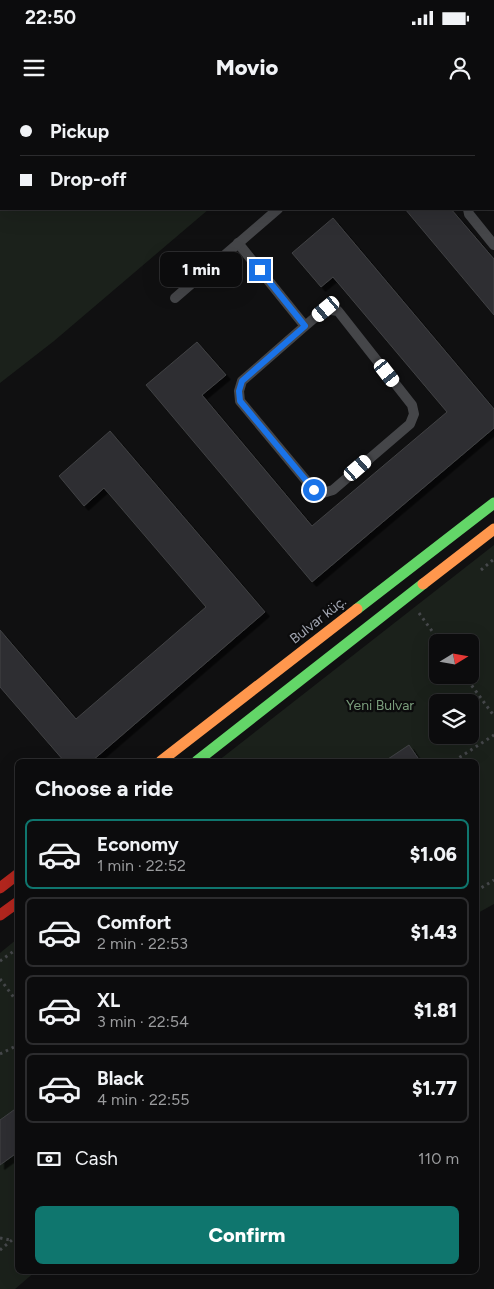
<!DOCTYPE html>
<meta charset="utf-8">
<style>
:root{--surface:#0c0c0d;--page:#151516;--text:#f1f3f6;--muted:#9a9b9d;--line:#2c2c2e;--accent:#0f766e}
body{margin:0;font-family:Figtree,sans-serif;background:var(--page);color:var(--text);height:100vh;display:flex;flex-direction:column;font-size:19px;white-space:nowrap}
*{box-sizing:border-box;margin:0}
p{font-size:16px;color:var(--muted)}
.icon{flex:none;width:28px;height:28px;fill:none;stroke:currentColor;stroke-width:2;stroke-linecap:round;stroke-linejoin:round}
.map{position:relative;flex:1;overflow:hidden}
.side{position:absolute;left:15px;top:659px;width:464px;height:515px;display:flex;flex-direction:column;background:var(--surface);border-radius:8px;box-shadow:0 5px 20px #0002,0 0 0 1px var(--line)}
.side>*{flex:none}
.hud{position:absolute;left:0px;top:0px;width:495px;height:110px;box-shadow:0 5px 20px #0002,0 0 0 1px var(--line);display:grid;align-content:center;height:110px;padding:0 20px;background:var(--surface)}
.needle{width:32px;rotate:79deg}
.controls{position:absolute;left:429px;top:534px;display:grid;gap:10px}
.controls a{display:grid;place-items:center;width:50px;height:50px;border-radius:8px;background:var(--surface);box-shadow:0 5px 20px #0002,0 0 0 1px var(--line);font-size:25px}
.end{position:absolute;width:22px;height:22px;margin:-11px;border:6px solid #1a73e8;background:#fff;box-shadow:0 0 0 2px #fff}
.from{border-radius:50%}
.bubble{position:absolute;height:35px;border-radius:8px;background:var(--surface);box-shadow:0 5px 20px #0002,0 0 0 1px var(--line);font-size:16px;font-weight:800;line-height:35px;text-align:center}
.car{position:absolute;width:15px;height:30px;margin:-15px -8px;border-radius:6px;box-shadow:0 0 4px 1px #0007;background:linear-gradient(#fff 24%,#345 0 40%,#fff 0 76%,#345 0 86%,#fff 0)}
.hud b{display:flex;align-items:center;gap:18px;height:48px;font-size:19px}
.hud b+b{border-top:1px solid var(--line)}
.hud i{width:12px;height:12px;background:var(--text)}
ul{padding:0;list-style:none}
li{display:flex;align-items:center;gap:15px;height:70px;margin:0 10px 8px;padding:0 10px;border:2px solid var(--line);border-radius:8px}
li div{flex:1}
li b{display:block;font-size:19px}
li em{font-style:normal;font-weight:800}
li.selected{border-color:var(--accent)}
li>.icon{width:45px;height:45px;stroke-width:1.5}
h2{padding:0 20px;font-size:22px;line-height:60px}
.pay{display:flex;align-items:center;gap:12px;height:55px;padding:0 20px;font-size:19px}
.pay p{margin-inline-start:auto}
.primary-button{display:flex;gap:10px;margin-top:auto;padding:10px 20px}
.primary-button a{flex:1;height:58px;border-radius:8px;background:var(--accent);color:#fff;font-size:20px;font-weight:800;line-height:58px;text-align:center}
.status{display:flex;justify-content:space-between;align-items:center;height:35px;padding:0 25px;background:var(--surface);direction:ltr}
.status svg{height:14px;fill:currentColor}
header{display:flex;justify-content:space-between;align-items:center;height:65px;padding:0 20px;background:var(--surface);font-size:22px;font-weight:800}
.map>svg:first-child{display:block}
</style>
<div class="status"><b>22:50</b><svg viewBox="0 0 49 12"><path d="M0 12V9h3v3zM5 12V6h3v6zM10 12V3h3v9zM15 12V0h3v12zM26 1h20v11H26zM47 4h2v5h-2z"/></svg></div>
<header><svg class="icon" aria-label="menu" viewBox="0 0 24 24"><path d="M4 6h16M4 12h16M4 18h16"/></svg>Movio<svg class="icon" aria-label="person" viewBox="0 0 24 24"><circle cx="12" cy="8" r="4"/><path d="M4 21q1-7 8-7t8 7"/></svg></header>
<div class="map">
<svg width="494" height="1189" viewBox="0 0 494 1189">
<defs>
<filter id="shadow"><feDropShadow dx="4.5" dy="4.5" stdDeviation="0" flood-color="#0009"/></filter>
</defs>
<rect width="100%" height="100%" fill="#101011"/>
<!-- green -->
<g fill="#1b211b" fill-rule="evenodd">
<path d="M 0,0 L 337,0 L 1,1 L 1,109 L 209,109 L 54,241 L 0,283 Z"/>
<path d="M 494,445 L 494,804 L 476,814 L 476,661 L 218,661 ZM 438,542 L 470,542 L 470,575 L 438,575 ZM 438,602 L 470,602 L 470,635 L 438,635 Z"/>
<path d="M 17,839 L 18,1171 L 36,1171 L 15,1189 L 0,1189 L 0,853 Z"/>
</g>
<!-- building -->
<g fill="#2f2f31" stroke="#404144" filter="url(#shadow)">
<path d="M 405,109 L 451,109 L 494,159 L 494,215 Z"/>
<path d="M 333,118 L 494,309 L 494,328 L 312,482 L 146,285 L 197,242 L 226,275 L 202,295 L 312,426 L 447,312 L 333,177 L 321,187 L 292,153 Z"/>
<path d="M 110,331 L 265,512 L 92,661 L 64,661 L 0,587 L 0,530 L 76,619 L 206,507 L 104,388 L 84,406 L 59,376 Z"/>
<path d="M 409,645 L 420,661 L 385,661 Z"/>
<path d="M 18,1007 L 18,1052 L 0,1065 L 0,1020 Z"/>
</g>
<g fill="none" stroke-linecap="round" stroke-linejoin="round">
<!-- path -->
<g stroke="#46484b" stroke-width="3" stroke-dasharray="2.5 4" stroke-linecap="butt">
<path d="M 481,470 L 494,459"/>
<path d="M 419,513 L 440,542"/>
<path d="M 464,575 L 494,616"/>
<path d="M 454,661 L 494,635"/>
<path d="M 476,791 L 494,780"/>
<path d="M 0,861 L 18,848"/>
<path d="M 0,879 L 18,903"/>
<path d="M 0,954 L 18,945"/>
<path d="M 0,1138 L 10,1140"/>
<path d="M 0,1150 L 18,1135"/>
</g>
<!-- lane -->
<g stroke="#454649" stroke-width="10">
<path d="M 403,1 L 404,0"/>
<path d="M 494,74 L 494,73"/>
<path d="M 468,109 L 469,114 L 494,145"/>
<path d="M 238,143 L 305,226 L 325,209 L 338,211 L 412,305 L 414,314 L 410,324 L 333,390 L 323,393 L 314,390 L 240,301 L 239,291 L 242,281 L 305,226"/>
<path d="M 175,198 L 278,109"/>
</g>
<!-- fast -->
<g stroke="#63d668" stroke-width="11">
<path d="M 357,509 L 494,403"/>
<path d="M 197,661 L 423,484"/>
</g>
<!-- slow -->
<g stroke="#ff974d" stroke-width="11">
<path d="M 423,484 L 494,429"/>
<path d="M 161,661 L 357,509"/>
</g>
<!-- jam -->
<g stroke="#b3261e" stroke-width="11">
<path d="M 0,788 L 18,774"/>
<path d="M 0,815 L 18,802"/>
</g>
</g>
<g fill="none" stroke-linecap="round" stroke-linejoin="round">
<!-- route -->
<path stroke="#1a73e8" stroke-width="6" d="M 260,170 L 305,226 L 242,281 L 239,291 L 240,301 L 314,390"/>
</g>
<g text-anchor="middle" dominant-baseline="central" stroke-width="4.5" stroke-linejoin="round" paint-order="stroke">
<!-- street labels -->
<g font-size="14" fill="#a2a6b2" stroke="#0b0b0c">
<text transform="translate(318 520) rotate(-38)">Bulvar küç.</text>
</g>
<!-- park labels -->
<g font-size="14" fill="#799c7b" stroke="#0b0b0c">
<text x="380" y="605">Yeni Bulvar</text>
</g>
</g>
</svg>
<div class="controls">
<a><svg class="needle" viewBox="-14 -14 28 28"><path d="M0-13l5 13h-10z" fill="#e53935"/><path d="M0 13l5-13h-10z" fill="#9a9b9d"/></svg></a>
<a><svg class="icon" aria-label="layers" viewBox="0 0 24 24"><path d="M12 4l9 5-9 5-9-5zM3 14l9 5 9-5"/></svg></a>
</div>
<i class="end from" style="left:314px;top:390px"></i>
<i class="end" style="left:260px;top:170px"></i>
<div class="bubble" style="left:160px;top:152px;width:82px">1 min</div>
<i class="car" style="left:326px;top:209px;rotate:230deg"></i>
<i class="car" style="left:387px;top:273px;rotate:142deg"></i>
<i class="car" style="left:358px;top:368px;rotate:49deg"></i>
<div class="hud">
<b><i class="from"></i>Pickup</b>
<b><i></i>Drop-off</b>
</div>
<section class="side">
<h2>Choose a ride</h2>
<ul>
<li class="selected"><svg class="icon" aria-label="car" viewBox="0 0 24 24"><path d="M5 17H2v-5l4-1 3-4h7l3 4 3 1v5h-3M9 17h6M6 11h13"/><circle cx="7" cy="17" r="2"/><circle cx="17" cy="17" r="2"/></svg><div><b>Economy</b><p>1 min · 22:52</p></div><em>$1.06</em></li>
<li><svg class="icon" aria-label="car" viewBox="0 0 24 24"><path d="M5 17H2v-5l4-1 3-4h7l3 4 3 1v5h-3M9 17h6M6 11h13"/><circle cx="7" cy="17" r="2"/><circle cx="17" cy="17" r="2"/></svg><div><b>Comfort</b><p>2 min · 22:53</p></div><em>$1.43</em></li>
<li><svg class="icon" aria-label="car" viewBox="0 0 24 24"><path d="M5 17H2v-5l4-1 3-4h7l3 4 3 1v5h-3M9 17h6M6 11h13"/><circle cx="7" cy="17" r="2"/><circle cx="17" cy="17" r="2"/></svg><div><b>XL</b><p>3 min · 22:54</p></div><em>$1.81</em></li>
<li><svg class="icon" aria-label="car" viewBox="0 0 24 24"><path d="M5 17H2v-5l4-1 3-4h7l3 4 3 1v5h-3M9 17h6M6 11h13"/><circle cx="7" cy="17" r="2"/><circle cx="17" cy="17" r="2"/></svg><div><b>Black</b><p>4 min · 22:55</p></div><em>$1.77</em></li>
</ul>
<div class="pay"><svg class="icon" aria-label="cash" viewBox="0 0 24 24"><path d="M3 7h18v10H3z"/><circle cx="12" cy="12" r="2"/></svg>Cash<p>110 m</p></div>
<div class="primary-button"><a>Confirm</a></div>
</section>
</div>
